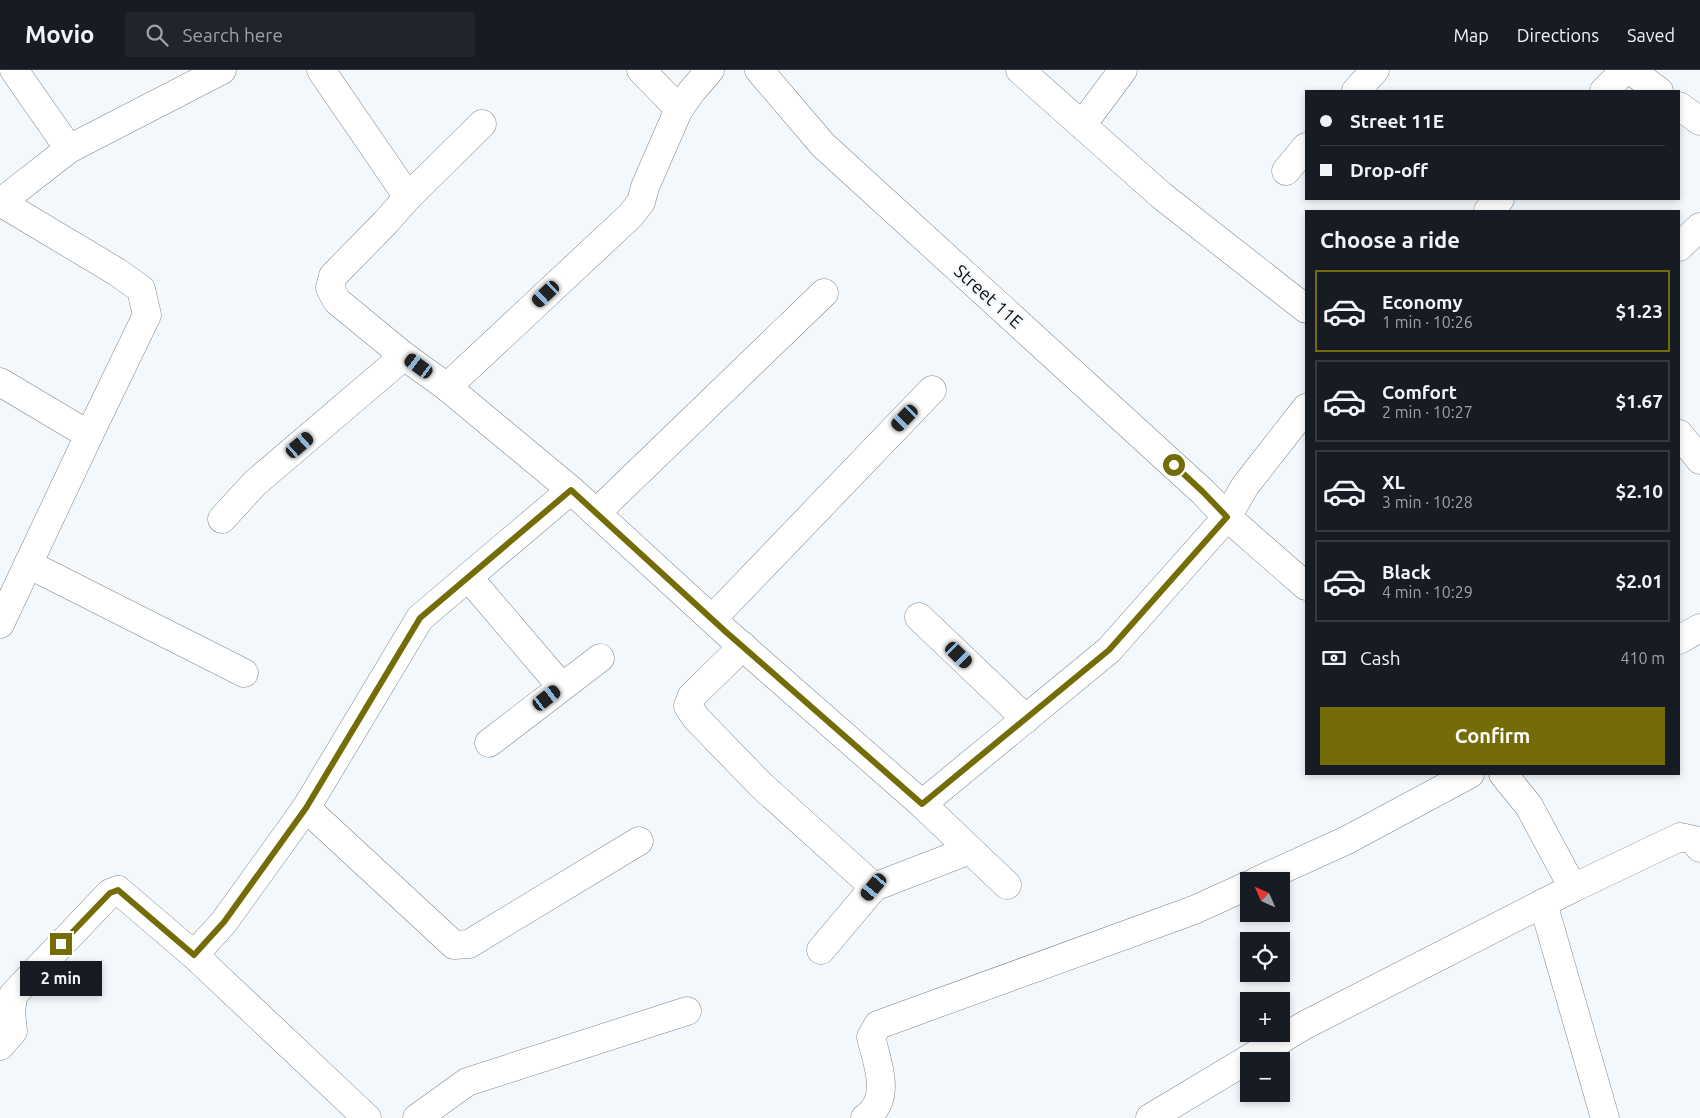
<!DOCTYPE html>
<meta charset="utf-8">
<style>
:root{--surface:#171b24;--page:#20242c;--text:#f1f3f6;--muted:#9ea1a6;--line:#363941;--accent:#746c06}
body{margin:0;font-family:Ubuntu,sans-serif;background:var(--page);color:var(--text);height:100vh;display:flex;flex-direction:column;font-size:19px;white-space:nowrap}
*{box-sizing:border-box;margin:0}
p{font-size:16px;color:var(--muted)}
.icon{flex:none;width:28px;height:28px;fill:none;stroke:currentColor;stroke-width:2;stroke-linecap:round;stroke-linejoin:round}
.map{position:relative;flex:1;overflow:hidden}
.details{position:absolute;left:1305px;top:140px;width:375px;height:565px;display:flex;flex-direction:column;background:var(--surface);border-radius:0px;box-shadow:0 2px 8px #0003}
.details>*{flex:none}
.hud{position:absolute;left:1305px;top:20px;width:375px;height:110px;border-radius:0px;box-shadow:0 2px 8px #0003;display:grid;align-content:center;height:110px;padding:0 15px;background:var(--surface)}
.needle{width:32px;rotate:315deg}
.controls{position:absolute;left:1240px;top:802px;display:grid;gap:10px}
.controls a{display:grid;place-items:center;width:50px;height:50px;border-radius:0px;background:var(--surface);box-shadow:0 2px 8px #0003;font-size:25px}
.end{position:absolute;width:22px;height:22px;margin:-11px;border:6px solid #746c06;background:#fff;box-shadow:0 0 0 2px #fff}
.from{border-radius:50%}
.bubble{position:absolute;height:35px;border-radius:0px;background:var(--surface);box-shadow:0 2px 8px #0003;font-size:16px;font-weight:700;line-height:35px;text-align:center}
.car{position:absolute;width:15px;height:30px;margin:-15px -8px;border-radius:6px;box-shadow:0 0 4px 1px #0007;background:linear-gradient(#222 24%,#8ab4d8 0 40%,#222 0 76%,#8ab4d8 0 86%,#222 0)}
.hud b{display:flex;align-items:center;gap:18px;height:48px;font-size:19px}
.hud b+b{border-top:1px solid var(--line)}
.hud i{width:12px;height:12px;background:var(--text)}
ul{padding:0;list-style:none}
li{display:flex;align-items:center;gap:15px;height:82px;margin:0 10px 8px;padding:0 5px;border:2px solid var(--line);border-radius:0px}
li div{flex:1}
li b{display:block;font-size:19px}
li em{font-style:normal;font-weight:700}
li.on{border-color:var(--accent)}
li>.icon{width:45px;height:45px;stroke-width:1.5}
h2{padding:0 15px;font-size:22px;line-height:60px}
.pay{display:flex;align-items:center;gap:12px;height:55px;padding:0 15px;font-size:19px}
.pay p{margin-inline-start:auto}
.primary-button{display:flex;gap:10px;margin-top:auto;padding:10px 15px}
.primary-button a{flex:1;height:58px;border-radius:0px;background:var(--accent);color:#fff;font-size:20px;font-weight:700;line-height:58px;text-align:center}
header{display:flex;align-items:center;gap:30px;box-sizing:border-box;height:70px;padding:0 25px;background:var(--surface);border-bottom:1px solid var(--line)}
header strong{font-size:24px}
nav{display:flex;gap:28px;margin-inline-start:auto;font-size:18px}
.search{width:350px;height:45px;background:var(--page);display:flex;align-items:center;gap:12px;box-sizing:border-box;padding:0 18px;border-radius:0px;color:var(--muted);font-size:19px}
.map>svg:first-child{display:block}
</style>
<header>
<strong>Movio</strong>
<div class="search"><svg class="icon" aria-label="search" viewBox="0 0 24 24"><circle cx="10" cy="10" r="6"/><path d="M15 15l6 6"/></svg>Search here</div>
<nav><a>Map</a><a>Directions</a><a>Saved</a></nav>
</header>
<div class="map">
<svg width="1700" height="1048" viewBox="0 0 1700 1048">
<rect width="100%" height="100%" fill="#f2f8fc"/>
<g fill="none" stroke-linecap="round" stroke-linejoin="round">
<!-- minor casing -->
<g stroke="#81868a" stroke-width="29">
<g id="minor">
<path d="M 14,0 L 69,79"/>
<path d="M 321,0 L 408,127"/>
<path d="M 641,0 L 679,39"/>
<path d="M 759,0 L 823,75 L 1203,422 L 1227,447 L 1306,516"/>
<path d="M 1020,0 L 1162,126 L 1306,239"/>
<path d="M 1630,0 L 1659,21"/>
<path d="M 1356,21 L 1375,0"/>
<path d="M 1604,21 L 1625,0"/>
<path d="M 1679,36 L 1700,51"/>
<path d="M 482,54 L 408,127 L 385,153 L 333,206 L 330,218 L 337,231 L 404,286 L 447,317 L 571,420 L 726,562 L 922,734 L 1007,815"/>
<path d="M 1082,55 L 1123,0"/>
<path d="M 1286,101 L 1306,77"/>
<path d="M 0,132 L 117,202 L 141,219 L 147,245 L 89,365 L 0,554"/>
<path d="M 1,132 L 69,79 L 222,0"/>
<path d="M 1488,141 L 1500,129"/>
<path d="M 1679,177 L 1700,157"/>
<path d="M 0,312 L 89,365"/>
<path d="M 447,317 L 631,145 L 641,132 L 645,117 L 679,39 L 692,21 L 710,0"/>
<path d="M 1679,364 L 1700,390"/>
<path d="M 596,443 L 824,223"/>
<path d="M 222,449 L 255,413 L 404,286"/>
<path d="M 28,494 L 244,603"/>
<path d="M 468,507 L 561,616"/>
<path d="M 919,547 L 1026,649"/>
<path d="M 712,549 L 932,320"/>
<path d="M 1679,570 L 1700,558"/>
<path d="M 743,576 L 692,626 L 688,636 L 696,648 L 762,716 L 874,817"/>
<path d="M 489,673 L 600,588"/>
<path d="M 1503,704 L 1529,736 L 1573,818"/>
<path d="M 922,734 L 1109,580 L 1227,447 L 1245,416 L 1306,338"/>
<path d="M 306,738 L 454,875 L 469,874 L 639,771"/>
<path d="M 1257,811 L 1347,770 L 1470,704"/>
<path d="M 1543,833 L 1605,1048"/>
<path d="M 821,880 L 874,817 L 970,780"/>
<path d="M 194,885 L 224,852 L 306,738 L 420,548 L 571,420"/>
<path d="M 0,976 L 13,961 L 11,942 L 13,925 L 110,823 L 118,820 L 194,885 L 367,1048"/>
<path d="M 417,1048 L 467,1012 L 687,941"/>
<path d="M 865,1048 C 893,1029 877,993 871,967 L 878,955 L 1194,840 L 1249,815"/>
<path d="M 1150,1048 L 1305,955 L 1573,818 L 1680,767 L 1694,770 L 1700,778"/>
</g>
</g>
<!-- minor -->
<use href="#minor" stroke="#fff" stroke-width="28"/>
</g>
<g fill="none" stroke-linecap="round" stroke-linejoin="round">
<!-- route -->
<path stroke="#746c06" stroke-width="6" d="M 61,874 L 110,823 L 118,820 L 194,885 L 224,852 L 306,738 L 420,548 L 571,420 L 726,562 L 922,734 L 1109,580 L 1227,447 L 1203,422 L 1174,395"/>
</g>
<g text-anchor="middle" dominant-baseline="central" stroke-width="4" stroke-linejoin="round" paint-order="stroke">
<!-- street labels -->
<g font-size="18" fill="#0b0d0e" stroke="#f2f8fc">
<text transform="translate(989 226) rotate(42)">Street 11E</text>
</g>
</g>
</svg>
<div class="controls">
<a><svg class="needle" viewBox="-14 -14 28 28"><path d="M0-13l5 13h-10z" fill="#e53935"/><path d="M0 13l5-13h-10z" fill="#9ea1a6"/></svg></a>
<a><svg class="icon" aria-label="locate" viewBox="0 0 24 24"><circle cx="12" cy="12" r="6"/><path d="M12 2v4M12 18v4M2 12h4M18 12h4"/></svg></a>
<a>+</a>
<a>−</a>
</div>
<i class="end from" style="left:1174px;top:395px"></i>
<i class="end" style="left:61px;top:874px"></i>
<div class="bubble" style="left:20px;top:891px;width:82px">2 min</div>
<i class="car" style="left:546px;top:224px;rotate:227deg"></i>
<i class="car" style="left:419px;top:296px;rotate:306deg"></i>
<i class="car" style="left:905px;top:348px;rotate:224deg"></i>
<i class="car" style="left:300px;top:375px;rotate:49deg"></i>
<i class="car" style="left:959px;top:585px;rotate:134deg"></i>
<i class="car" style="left:547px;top:628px;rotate:52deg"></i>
<i class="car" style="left:874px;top:817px;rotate:220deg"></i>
<div class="hud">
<b><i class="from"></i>Street 11E</b>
<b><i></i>Drop-off</b>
</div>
<section class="details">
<h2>Choose a ride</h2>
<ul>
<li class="on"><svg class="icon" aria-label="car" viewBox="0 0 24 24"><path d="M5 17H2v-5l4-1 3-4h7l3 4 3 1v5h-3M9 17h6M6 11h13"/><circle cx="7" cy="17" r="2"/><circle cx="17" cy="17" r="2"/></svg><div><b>Economy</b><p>1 min · 10:26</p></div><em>$1.23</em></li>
<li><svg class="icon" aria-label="car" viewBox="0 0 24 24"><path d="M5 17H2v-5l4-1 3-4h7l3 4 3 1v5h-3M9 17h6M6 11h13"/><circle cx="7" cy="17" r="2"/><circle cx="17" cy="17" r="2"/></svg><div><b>Comfort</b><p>2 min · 10:27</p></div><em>$1.67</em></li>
<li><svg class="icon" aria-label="car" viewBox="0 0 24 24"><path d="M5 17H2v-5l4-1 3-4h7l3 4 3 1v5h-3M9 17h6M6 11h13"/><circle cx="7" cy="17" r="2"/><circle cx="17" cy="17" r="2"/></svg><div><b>XL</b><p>3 min · 10:28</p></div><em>$2.10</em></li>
<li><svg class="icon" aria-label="car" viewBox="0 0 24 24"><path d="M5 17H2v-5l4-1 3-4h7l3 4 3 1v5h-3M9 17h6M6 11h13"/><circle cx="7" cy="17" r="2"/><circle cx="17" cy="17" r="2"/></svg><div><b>Black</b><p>4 min · 10:29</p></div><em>$2.01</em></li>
</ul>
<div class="pay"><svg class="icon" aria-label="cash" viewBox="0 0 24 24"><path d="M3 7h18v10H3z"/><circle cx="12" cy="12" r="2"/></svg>Cash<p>410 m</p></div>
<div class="primary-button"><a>Confirm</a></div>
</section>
</div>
